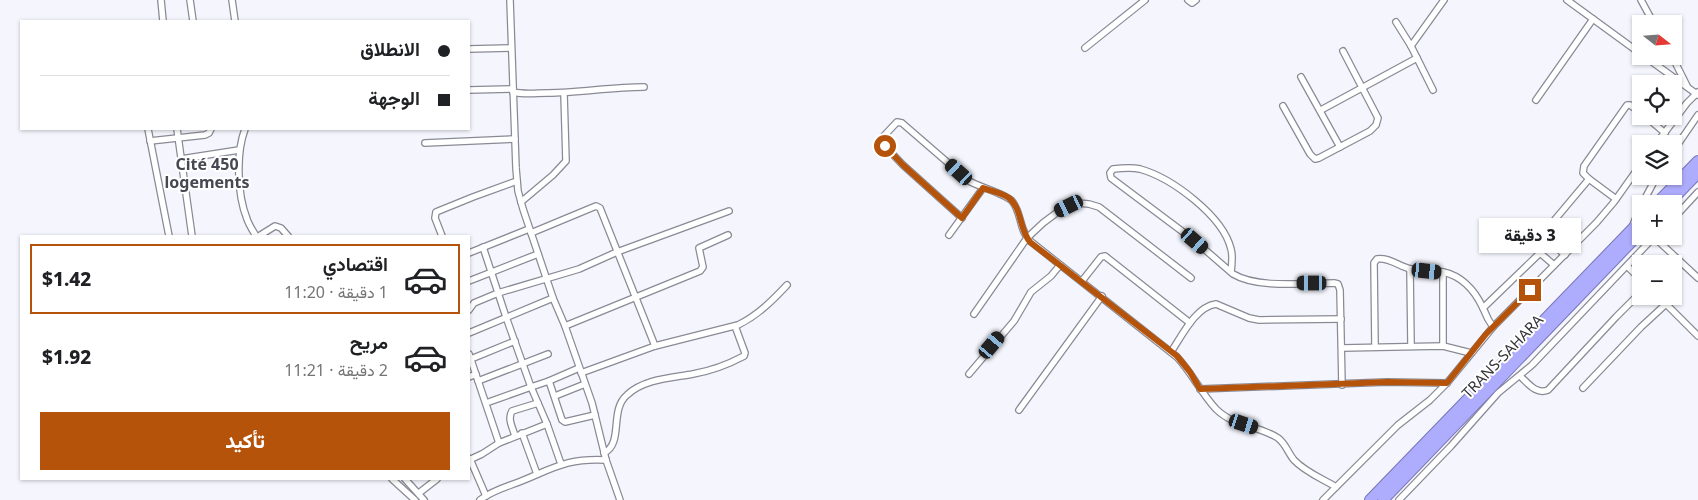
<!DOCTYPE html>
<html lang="ar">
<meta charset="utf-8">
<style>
:root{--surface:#fff;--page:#f6f6f6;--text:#202124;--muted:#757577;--line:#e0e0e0;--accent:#b45309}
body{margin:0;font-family:"Noto Sans",Vazirmatn,sans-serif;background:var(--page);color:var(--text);direction:rtl;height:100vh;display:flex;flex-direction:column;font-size:19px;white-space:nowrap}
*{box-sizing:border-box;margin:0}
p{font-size:16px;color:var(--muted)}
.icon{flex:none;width:28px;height:28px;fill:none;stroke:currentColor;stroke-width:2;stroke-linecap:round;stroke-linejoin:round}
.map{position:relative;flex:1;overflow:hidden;direction:ltr}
.drawer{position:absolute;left:20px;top:235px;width:450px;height:245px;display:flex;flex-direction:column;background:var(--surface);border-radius:0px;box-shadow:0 1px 4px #0004;direction:rtl}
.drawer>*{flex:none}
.hud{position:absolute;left:20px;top:20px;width:450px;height:110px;border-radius:0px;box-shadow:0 1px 4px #0004;direction:rtl;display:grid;align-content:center;height:110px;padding:0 20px;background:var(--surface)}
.needle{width:32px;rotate:107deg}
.controls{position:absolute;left:1632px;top:15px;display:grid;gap:10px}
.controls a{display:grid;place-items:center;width:50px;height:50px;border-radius:0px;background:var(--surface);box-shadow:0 1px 4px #0004;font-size:25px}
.end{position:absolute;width:22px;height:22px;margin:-11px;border:6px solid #b45309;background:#fff;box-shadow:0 0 0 2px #fff}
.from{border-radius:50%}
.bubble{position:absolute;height:35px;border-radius:0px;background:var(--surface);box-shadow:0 1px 4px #0004;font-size:16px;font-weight:800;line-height:35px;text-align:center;direction:rtl}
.car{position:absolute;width:15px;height:30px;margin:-15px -8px;border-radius:6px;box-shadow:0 0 4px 1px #0007;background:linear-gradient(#222 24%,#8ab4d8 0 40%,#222 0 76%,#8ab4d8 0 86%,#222 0)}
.hud b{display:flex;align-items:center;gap:18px;height:48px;font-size:19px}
.hud b+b{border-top:1px solid var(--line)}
.hud i{width:12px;height:12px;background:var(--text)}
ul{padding:9px 0 0;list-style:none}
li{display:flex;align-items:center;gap:15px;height:70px;margin:0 10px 8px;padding:0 10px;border:2px solid transparent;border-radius:0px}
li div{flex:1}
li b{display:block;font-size:19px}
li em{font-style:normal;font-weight:800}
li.current{border-color:var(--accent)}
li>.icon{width:45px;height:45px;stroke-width:1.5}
.action{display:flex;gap:10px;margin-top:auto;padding:10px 20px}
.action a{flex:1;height:58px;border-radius:0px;background:var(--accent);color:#fff;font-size:20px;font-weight:800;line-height:58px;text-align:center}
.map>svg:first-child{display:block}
</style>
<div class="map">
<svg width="1698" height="500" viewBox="0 0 1698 500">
<rect width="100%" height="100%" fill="#f5f6fd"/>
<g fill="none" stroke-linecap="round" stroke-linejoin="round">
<!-- minor casing -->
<g stroke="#898a95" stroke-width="8">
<g id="minor">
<path d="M 161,0 L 163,21"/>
<path d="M 190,0 L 193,21"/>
<path d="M 232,0 L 235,21"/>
<path d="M 510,0 L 516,168 L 518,191 L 523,209 L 553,298 L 565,326 L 592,403 L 606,460 L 620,500"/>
<path d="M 1188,0 L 1192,3 L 1196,0"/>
<path d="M 1567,0 L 1641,54"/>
<path d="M 1641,0 L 1654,24"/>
<path d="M 1396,22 L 1411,46 L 1433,90"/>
<path d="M 1411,46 L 1444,0"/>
<path d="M 1085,48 L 1145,0"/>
<path d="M 469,49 L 511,48"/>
<path d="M 1644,56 L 1698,95"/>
<path d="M 1672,56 L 1687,86"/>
<path d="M 1301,77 L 1340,147"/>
<path d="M 469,90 L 513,89"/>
<path d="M 513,92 C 525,95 536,93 548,93 C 579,93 611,87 644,87"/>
<path d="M 1536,100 L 1593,19"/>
<path d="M 1283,106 L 1310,154 L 1315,159 L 1319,158 L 1370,131 L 1376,125 L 1378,118 L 1343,51"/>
<path d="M 1321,110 L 1417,58"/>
<path d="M 1645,116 L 1665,133"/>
<path d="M 148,129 L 169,236"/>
<path d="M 177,129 L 192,236"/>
<path d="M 245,129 C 236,153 237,194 247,219 C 249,225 253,231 256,236"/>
<path d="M 150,141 L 205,135 L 209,133 L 211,129"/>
<path d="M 425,143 L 515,139"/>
<path d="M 1656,144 L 1687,103 L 1698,92"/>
<path d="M 1674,150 L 1698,115"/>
<path d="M 181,159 L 239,150"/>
<path d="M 1589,179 L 1583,173 L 1584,166 L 1627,105 L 1630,105 L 1641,113"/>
<path d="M 521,202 L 553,175 L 566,161 L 564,94"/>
<path d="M 1642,204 L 1657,176"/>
<path d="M 962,218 L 903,165 L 881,142 L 882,138 L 897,122 L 902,123 L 969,181 C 979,187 1006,194 1012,201 C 1022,213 1019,230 1030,241 L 1177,357 C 1192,373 1201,393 1216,409 C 1234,427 1258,425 1278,438 C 1286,444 1288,453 1294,460 C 1305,472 1323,479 1336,487"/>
<path d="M 1674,218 L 1698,192"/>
<path d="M 1633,225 L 1641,205"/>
<path d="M 531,233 L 596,206 L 600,208 L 655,346"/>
<path d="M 949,235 L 983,188"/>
<path d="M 1543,235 L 1565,255"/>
<path d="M 259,236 L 275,226 L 281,228 L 288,236"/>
<path d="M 442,236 L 435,218 L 436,212 L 473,197 L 517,181"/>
<path d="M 1654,237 L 1698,278"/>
<path d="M 483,247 L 506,317 L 531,387 L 549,381 L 562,420 L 565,422 L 595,415"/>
<path d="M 469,253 L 529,229"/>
<path d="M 1540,253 L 1554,265"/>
<path d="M 1627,266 L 1641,280"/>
<path d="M 1410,269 L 1411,345"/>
<path d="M 1231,272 C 1232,264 1233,256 1231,249 C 1223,216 1172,178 1140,169 C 1131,167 1122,168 1113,169 L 1110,173 L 1111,178 L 1195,241 L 1233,274 C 1258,289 1305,283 1334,283 L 1338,284 L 1340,290 L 1342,385"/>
<path d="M 469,281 L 538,254"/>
<path d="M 1082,281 L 1101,257 L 1105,256 L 1190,323"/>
<path d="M 1658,296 L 1698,336"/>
<path d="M 469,310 L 474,303 L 498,293 L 579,269 L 617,252 L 729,211"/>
<path d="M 974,314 L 1027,238 L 1043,223 L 1059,211 L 1077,203 L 1089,204 L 1099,207 L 1191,278"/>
<path d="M 565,326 L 700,271 L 703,267 L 699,248 L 728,235"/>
<path d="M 1493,327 L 1597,222 L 1614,202 L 1641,164"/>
<path d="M 469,333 L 553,298"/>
<path d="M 1375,346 L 1374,263 L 1377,259 C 1389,257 1400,267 1411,269 C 1421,271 1432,270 1443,272 C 1462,276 1475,291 1483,308"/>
<path d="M 1443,346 L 1443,272"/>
<path d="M 1342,348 L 1443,346 L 1471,353"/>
<path d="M 1171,352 C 1182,336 1195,307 1216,304 L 1249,318 L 1259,320 L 1341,319"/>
<path d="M 469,354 L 499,443 L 482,454 L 469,460"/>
<path d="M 471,359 L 515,341"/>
<path d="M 581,373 L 655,346 L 738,325 C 758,315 772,301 787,285"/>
<path d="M 969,374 L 1014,321 L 1031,292 L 1051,276 L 1060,265"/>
<path d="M 1520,376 C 1528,383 1536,395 1548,390 L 1616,317 L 1641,292"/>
<path d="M 469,377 L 476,374"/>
<path d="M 478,381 L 548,354"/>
<path d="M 549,381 L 579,368"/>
<path d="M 1583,388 L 1641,327 L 1666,304"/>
<path d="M 1200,389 L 1387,382 L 1447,383"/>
<path d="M 555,396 L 585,384"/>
<path d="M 486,403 L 531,387 L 547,424 L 561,464"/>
<path d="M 1019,410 L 1102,296"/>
<path d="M 522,433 L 537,474"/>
<path d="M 515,436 C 513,428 507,419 512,411 L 538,403"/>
<path d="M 499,443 L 547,424"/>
<path d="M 604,453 C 624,443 609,410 627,395 C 644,379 671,378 693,374 C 710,371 729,364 744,356 L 745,353 L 735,326"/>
<path d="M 470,459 L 486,496"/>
<path d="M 392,479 L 415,500"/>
<path d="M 405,479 L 424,500"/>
<path d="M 419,493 L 437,479"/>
<path d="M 480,500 C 491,491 506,487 519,482 C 554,468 567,458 606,460"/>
<path d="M 1323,500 L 1398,425 L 1430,400 L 1447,383 L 1493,327 L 1488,319 L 1483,308 L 1540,253 L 1543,235 L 1547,229 L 1589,179 L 1616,199"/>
<path d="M 1399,500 L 1451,446 L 1498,393 L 1532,365 L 1655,236"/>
</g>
</g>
<!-- trunk casing -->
<g stroke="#7675b7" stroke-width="12">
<g id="trunk">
<path d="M 1656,204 L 1698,161"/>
<path d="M 1668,204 L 1698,173"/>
<path d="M 1370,500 L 1641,220"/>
<path d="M 1383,500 L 1641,232"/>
</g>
</g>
<!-- minor -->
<use href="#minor" stroke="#fff" stroke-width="5.5"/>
<!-- trunk -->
<use href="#trunk" stroke="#aeacfc" stroke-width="10"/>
</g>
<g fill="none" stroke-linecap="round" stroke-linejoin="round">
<!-- route -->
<path stroke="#b45309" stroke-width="6" d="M 885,146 L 903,165 L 962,218 L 983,188 C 991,191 1002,193 1009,198 C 1022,208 1019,229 1030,242 L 1177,356 L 1190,372 L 1200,389 L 1387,382 L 1447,383 L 1486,334 L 1530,290"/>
</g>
<g text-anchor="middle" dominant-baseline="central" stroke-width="4" stroke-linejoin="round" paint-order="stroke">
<!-- street labels -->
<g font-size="15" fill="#333338" stroke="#fff">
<text transform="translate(1502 356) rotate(-46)">TRANS-SAHARA</text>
</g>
<!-- neighbourhood labels -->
<g font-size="16" font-weight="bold" fill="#474852" stroke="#fff">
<text x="207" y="164">Cité 450<tspan x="207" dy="18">logements</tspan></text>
</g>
</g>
</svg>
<div class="controls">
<a><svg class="needle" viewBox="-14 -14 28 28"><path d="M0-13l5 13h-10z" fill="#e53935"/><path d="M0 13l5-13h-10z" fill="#757577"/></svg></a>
<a><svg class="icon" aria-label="locate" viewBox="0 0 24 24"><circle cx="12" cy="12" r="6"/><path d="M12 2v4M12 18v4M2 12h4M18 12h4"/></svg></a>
<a><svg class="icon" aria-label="layers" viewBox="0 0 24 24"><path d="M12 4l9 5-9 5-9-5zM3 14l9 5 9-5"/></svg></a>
<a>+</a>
<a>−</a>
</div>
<i class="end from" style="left:885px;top:146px"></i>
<i class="end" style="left:1530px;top:290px"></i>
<div class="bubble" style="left:1479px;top:218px;width:102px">3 دقيقة</div>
<i class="car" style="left:959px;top:172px;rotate:312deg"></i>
<i class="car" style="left:1069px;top:206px;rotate:244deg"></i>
<i class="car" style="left:1195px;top:241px;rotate:131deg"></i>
<i class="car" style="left:1427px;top:271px;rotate:96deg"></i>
<i class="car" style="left:1312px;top:283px;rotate:270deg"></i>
<i class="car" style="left:992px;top:345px;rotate:40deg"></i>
<i class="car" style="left:1244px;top:424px;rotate:108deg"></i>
<div class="hud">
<b><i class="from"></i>الانطلاق</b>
<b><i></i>الوجهة</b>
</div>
<section class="drawer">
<ul>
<li class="current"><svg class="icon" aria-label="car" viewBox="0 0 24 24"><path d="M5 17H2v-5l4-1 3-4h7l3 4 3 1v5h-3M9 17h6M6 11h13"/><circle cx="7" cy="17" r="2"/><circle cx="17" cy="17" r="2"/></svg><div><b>اقتصادي</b><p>1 دقيقة · 11:20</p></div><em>$1.42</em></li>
<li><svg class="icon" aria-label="car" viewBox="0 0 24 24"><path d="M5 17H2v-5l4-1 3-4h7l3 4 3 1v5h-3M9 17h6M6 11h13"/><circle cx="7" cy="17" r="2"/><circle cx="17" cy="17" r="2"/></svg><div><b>مريح</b><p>2 دقيقة · 11:21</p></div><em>$1.92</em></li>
</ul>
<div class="action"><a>تأكيد</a></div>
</section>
</div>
